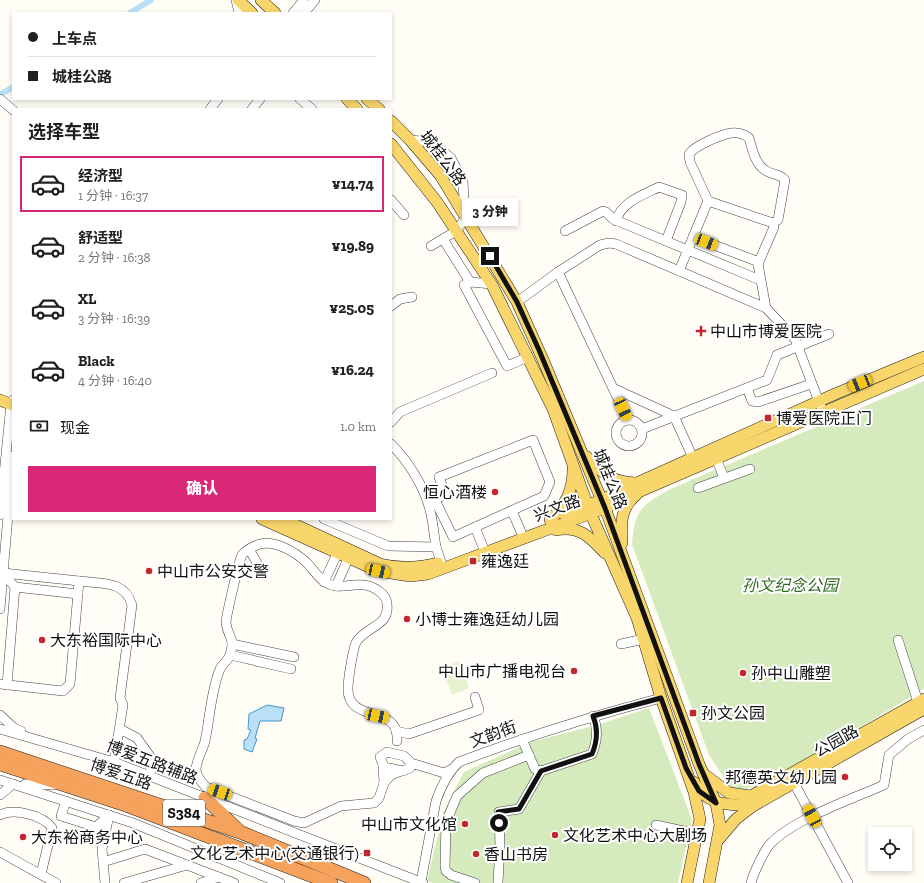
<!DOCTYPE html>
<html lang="zh">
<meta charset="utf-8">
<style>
:root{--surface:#fff;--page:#f6f6f6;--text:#202124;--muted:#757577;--line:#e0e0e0;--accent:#db2777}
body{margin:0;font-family:"Zilla Slab","Noto Sans SC",serif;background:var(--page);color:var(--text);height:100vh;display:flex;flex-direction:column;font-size:15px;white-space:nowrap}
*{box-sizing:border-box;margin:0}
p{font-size:13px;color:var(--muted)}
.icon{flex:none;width:22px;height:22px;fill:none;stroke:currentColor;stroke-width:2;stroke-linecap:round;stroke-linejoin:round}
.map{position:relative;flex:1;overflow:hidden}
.details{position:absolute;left:12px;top:108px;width:380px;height:412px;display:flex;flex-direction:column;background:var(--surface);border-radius:0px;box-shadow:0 2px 6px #0003}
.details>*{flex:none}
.top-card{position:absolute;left:12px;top:12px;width:380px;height:88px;border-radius:0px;box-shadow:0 2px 6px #0003;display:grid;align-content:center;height:88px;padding:0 16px;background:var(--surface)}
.fabs{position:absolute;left:868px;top:827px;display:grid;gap:8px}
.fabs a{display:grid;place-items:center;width:44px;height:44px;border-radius:0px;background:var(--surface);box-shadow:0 2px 6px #0003;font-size:20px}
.end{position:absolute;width:18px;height:18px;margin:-9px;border:5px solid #111;background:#fff;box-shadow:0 0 0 2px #fff}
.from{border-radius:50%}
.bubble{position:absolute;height:28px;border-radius:0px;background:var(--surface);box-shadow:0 2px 6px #0003;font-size:13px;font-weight:800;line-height:28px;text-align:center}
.car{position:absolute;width:12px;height:24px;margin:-12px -6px;border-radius:5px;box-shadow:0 0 3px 1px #0007;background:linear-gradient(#f5c518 24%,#345 0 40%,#f5c518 0 76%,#345 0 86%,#f5c518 0)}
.top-card b{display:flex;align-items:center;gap:14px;height:38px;font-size:15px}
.top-card b+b{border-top:1px solid var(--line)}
.top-card i{width:10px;height:10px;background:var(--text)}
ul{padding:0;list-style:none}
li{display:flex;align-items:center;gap:12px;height:56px;margin:0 8px 6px;padding:0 8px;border:2px solid transparent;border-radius:0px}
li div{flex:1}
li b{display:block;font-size:15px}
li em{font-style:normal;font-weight:800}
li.active{border-color:var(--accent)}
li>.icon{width:36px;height:36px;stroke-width:1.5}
h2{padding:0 16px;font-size:18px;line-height:48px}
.pay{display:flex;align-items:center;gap:10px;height:44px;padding:0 16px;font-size:15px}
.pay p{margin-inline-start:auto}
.primary-button{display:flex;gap:8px;margin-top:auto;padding:8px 16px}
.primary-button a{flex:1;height:46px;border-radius:0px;background:var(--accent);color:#fff;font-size:16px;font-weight:800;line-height:46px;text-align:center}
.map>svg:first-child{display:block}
</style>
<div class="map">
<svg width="924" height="883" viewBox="0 0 924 883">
<rect width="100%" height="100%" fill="#fffdf5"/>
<!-- green -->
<g fill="#d5ebbd">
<path d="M 924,381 L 924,689 L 768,783 L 741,790 L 731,788 L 709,755 L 632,544 C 635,510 640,507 668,490 Z"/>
<path d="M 649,708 L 692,820 L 678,883 L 433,883 L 427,881 L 443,813 L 464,772 L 531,742 L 597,725 Z"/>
</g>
<!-- pitch -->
<path fill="#e6f2cf" d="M 459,661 L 469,688 L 452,695 L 442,668 Z"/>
<!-- water -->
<path fill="#b9e0f7" stroke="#3f96cf" d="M 267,705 L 284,708 L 281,721 L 260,721 L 255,738 L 257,739 L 252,752 L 244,749 L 244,740 L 247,739 L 251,730 L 248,729 L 249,714 Z"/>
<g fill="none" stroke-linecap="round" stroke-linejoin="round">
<!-- canal -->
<g stroke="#b9e0f7" stroke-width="6">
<path d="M 130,13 L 151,0"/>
<path d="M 0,95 L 13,87"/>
</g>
<!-- minor casing -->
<g stroke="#444" stroke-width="10">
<g id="minor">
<path d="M 236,0 L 239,13"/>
<path d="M 293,13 L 304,0"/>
<path d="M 304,13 L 315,0"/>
<path d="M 0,99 L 13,110"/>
<path d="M 300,99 L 312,109"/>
<path d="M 210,109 L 218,99"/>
<path d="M 252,109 L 260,99"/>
<path d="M 410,140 L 432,142 L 451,158 L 463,181 L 465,219 L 456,231 L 431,246"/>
<path d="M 391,200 L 404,215"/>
<path d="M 708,201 L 690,162 L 689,154 C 696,145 720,135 731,133 C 738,132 744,134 749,138 C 752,148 755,164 765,170 C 771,175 779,173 785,180 L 778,220 L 773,223"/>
<path d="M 616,221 C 621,202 643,195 659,187 L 682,195 L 681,202 L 666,241"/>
<path d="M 565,231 L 603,211 L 606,212 L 613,219 L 760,280"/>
<path d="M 693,237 L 759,262"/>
<path d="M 443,239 L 470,282"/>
<path d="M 679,271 L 708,201 L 773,223 L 774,227 L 758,264 L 766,308"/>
<path d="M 558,272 L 628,420"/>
<path d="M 491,284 L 471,282 L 464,285 L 507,366 L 528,357"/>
<path d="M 517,302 L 558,272 L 600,245 L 609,243 L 616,244 L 766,308 L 795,339 L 821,407"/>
<path d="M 391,306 L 400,299 L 412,297"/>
<path d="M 613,388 L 674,416 L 693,458"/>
<path d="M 747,388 L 752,401 L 758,402 L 811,384"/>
<circle cx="629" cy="433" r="13"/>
<path d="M 391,422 L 400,412 L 492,373"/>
<path d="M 642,429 L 767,380 L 777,355 L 829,334"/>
<path d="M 533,440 L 550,482 L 544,496 L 453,537 L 435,500 L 445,494 L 439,477 Z"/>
<path d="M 391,444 C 408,461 424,486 430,510 C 433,521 434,535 436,547"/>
<path d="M 716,458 L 724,478"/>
<path d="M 698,488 L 750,469"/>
<path d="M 512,511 L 521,532"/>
<path d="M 0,515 L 11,404 L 13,400"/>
<path d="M 324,519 L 388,546 L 436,547 L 441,562"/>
<path d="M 475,527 L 483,547"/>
<path d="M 249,549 L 260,568"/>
<path d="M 3,573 L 15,587 L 7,685"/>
<path d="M 79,581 C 101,584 125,580 132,605 L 120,698 L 123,705 L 114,762"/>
<path d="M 324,582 L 337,554"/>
<path d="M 336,586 L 348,559"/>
<path d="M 15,587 L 78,594"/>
<path d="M 0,609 L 13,456"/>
<path d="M 898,640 L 920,708"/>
<path d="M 232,644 L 294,657"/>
<path d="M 621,644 L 644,639"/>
<path d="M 230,655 L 291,669"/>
<path d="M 0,684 L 63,691 L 70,684 L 79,581 L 3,573"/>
<path d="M 0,715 L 14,728 L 21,731"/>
<path d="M 0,729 L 114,762 L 423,883"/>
<path d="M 120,729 L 137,738 L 154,762 L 149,775"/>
<path d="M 396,731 L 409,734 L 479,710 L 475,697"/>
<path d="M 522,739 L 535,769 L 541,771 L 592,754 C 597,742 598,728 593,716"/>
<path d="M 411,763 L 410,768 L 403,771 L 384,767 L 380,757 L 387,752 L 404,756 L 411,763 L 444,773 L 452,769"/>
<path d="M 383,765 L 384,783 L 391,775 L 401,771"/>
<path d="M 0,780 L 133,823 L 280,883"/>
<path d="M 384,783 L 379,798 L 374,803 L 341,806 L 304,823 L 294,821 L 206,787 C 201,782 197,777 196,770 C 196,760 203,750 205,741 C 210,718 211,690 220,669 C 222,664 228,661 230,655 C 236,637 227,636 226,623 C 226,616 239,561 242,555 C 246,550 254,546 260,544 C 275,540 295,552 306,562 C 316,572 321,584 336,586 C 345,587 354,584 363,585 C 372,585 387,594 387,604 C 390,626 367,626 357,641 C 353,646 348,681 348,688 C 347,725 400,703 397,741"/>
<path d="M 794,783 L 848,883"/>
<path d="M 25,784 L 54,785"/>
<path d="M 0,795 L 13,784"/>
<path d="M 66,801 L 61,816 L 96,827 L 109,815"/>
<path d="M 0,815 C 14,808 43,815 52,828 L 41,874"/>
<path d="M 656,825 L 697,834"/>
<path d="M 0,852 L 56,883"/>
<path d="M 103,862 L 145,849 L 234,883"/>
<path d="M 421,882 L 436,801 C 441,787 447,773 459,762 C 525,737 592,716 661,698"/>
<path d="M 105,883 L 102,849 L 109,815"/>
<path d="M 124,883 L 187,865"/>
<path d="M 201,883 L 219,877"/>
<path d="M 475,883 L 451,875 L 446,871 L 445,867 L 446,822 L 457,796 L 483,773 L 529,755"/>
<path d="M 498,883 L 500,846 L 499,812 L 519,809 L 541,771"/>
<path d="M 751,883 C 753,874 764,851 770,844 C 794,819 852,799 884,785 L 889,755 L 908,739 L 924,730"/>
</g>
</g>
<!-- major casing -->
<g stroke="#222" stroke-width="12">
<g id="major">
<path d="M 238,0 L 252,13"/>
<path d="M 261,0 L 275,13"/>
<path d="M 347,99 L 357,109"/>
<path d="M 367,99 L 379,109"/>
<path d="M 391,121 L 410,140 L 440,175 L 517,302 L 544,362 L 605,508 L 699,764 L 716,803 L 720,825 L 709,883"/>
<path d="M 391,144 L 437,202 L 492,285 L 553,409 L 590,512 L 637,618 L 661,698 L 694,792 L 700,819 L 687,883"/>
<path d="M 0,400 L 13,405"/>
<path d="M 587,457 C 603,474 611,482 635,483"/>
<path d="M 564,514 L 602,500 L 619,491 L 835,394 L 924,357"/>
<path d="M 262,519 L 378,571 L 410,576 L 428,574 L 605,508 L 643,490 L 924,369"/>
<path d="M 283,519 L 380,564 C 400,569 418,568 438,563"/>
<path d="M 550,520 C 565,506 573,491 573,470"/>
<path d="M 556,530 C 579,525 590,537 605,553"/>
<path d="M 622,543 C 621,524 620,508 636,495"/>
<path d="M 705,775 L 729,793 L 751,796 L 924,699"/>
<path d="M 694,782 C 708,807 728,804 753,806"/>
<path d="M 719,839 L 736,819 L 753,806 L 924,709"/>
</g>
</g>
<!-- highway casing -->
<g stroke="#222" stroke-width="14">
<g id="highway">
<path d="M 0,752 L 240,832 L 364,883"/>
<path d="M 0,764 L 123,804 L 331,883"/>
<path d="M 205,798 L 238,830"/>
</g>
</g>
<!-- minor -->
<use href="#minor" stroke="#fff" stroke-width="9"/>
<!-- major -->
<use href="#major" stroke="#f9d66b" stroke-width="11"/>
<!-- highway -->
<use href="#highway" stroke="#f5a25d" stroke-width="13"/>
</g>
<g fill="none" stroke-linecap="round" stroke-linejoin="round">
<!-- route -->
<path stroke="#111" stroke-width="5" d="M 490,256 L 517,302 L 539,350 L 605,508 L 699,764 L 716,803 L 699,791 L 686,768 L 661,698 L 593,716 C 598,728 597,742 592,754 L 541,771 L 519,809 L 498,812 L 499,823"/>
</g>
<!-- markers -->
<g fill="#c4262e" stroke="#fff" stroke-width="1.5">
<path d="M699 325h4v4h4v4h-4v4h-4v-4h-4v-4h4z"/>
<rect x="764" y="414" width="8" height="8" rx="2"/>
<circle cx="495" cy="492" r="4"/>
<rect x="469" y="557" width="8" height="8" rx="2"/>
<circle cx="149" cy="571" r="4"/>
<circle cx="407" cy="619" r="4"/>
<circle cx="42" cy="640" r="4"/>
<circle cx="574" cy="671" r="4"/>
<circle cx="743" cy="673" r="4"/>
<rect x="689" y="709" width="8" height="8" rx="2"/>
<circle cx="845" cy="777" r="4"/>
<circle cx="465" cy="824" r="4"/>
<circle cx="555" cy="835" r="4"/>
<circle cx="23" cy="837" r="4"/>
<rect x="363" y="849" width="8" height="8" rx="2"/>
<circle cx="476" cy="854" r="4"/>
</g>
<g text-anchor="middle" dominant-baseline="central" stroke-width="4" stroke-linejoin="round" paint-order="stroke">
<!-- shield labels -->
<rect fill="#fff" stroke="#585858" stroke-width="1" x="163" y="800" width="42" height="26" rx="3"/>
<g font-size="15" font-weight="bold" fill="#111">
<text x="184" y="813">S384</text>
</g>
<!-- street labels -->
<g font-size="16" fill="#111" stroke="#fff">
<text transform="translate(443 158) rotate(53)">城桂公路</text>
<text transform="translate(610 479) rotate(68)">城桂公路</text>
<text transform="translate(557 508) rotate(-20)">兴文路</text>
<text transform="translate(493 734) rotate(-20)">文韵街</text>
<text transform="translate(836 741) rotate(-29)">公园路</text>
<text transform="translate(152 762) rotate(21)">博爱五路辅路</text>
<text transform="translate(121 774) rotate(19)">博爱五路</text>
</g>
<!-- poi labels -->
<g font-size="16" fill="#111" stroke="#fff" text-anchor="start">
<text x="710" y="331">中山市博爱医院</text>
<text x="776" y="418">博爱医院正门</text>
<text x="487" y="492" text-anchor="end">恒心酒楼</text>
<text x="481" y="561">雍逸廷</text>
<text x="157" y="571">中山市公安交警</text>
<text x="415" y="619">小博士雍逸廷幼儿园</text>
<text x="50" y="640">大东裕国际中心</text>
<text x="566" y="671" text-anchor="end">中山市广播电视台</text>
<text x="751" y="673">孙中山雕塑</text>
<text x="701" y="713">孙文公园</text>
<text x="837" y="777" text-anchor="end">邦德英文幼儿园</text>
<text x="457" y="824" text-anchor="end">中山市文化馆</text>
<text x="563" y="835">文化艺术中心大剧场</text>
<text x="31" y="837">大东裕商务中心</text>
<text x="359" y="853" text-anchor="end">文化艺术中心(交通银行)</text>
<text x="484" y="854">香山书房</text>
</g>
<!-- park labels -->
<g font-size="16" font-style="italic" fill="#2f6b1f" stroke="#fff">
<text x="790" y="585">孙文纪念公园</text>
</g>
</g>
</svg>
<div class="fabs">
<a><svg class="icon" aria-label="locate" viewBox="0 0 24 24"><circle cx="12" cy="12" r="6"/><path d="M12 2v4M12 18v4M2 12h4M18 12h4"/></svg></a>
</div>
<i class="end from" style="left:499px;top:823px"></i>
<i class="end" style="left:490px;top:256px"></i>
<div class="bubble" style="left:462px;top:198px;width:56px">3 分钟</div>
<i class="car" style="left:706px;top:242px;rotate:111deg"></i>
<i class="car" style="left:860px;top:383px;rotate:248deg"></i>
<i class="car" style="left:623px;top:409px;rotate:155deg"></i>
<i class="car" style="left:378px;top:571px;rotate:102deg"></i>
<i class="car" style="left:377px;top:716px;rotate:102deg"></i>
<i class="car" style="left:220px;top:792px;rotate:289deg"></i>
<i class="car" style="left:812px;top:816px;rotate:332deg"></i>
<div class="top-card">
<b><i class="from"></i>上车点</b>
<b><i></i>城桂公路</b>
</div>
<section class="details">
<h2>选择车型</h2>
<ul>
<li class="active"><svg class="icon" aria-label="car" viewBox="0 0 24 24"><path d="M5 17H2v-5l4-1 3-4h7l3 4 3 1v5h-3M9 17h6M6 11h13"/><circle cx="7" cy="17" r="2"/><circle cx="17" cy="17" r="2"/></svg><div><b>经济型</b><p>1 分钟 · 16:37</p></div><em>¥14.74</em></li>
<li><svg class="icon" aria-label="car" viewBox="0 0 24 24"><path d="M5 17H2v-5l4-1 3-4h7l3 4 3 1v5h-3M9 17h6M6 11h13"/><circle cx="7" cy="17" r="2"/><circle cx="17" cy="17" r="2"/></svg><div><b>舒适型</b><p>2 分钟 · 16:38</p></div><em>¥19.89</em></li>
<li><svg class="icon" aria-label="car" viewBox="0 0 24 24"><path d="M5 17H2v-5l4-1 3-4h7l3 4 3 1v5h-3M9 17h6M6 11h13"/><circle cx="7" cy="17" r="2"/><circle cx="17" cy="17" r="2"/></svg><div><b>XL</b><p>3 分钟 · 16:39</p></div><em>¥25.05</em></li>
<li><svg class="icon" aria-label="car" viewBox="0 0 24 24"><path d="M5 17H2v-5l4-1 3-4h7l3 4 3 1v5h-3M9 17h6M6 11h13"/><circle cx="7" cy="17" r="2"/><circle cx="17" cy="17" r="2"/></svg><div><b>Black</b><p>4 分钟 · 16:40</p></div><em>¥16.24</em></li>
</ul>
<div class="pay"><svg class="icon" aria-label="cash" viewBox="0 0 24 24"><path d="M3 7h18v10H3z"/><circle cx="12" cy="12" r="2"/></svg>现金<p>1.0 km</p></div>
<div class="primary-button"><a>确认</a></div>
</section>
</div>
